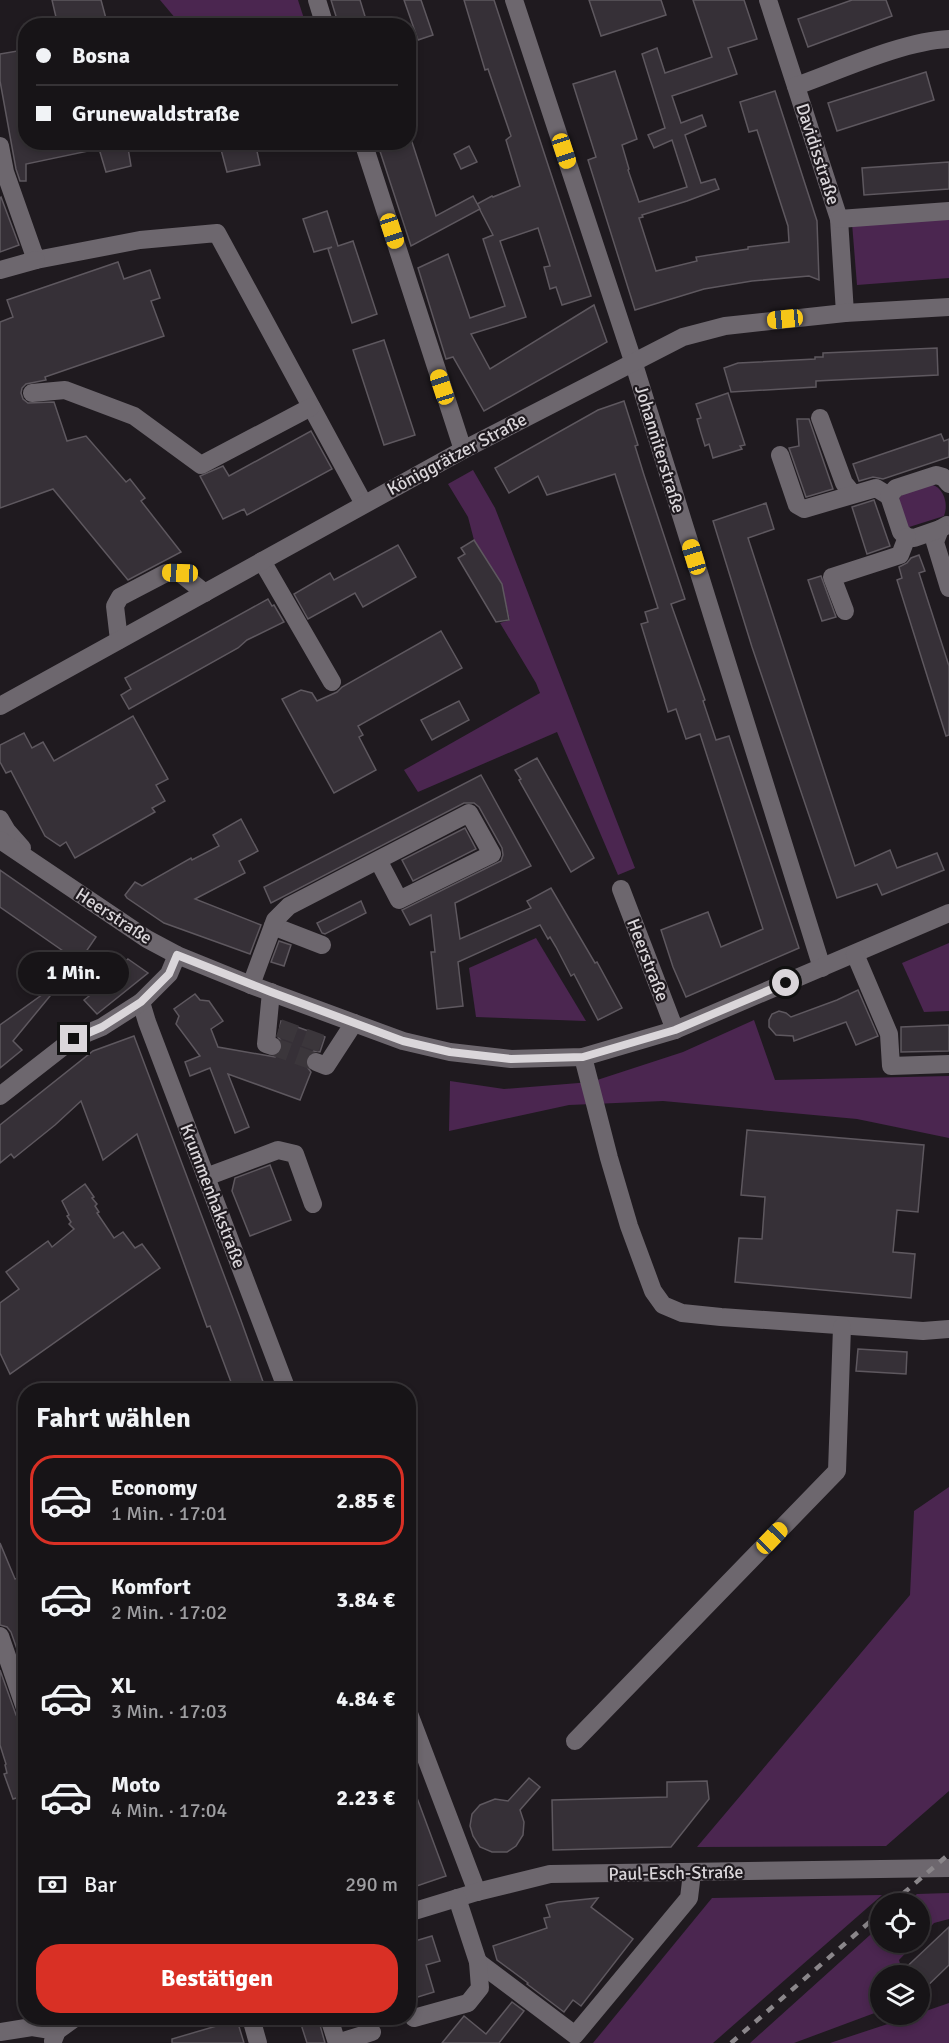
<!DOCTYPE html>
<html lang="de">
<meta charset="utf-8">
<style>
:root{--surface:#171417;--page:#201d20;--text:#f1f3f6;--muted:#9e9ea1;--line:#363336;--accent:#d93025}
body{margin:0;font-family:Signika,sans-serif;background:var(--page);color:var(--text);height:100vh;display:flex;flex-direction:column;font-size:22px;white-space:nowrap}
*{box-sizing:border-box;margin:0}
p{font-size:20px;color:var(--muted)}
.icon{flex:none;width:33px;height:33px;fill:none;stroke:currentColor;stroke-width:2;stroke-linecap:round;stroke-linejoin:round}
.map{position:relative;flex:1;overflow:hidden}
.side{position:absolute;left:18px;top:1383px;width:398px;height:642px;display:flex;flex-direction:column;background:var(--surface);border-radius:24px;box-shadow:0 3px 9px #0003,0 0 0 2px var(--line)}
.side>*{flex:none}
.guide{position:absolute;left:18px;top:18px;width:398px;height:132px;border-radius:24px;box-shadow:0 3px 9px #0003,0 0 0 2px var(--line);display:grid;align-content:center;height:132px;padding:0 18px;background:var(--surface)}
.tools{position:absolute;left:870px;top:1893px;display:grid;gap:12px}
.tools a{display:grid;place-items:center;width:60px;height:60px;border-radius:50%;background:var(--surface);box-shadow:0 3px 9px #0003,0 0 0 2px var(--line);font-size:30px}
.end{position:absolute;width:27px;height:27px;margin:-14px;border:8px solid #dad6da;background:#111;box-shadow:0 0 0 3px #111}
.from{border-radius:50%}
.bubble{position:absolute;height:42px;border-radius:21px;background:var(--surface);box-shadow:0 3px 9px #0003,0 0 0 2px var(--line);font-size:20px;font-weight:700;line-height:42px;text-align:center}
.car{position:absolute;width:18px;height:36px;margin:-18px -9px;border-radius:8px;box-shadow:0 0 4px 2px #0007;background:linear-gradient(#f5c518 24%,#345 0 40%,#f5c518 0 76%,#345 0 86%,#f5c518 0)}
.guide b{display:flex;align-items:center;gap:21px;height:57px;font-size:22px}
.guide b+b{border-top:2px solid var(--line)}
.guide i{width:15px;height:15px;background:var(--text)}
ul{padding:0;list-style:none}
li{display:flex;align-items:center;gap:18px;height:90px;margin:0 12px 9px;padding:0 6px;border:3px solid transparent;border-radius:24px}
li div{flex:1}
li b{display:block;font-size:22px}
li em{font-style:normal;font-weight:700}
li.selected{border-color:var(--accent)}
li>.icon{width:54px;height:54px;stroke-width:1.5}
h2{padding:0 18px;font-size:27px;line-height:72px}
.pay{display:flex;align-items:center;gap:15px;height:66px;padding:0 18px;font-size:22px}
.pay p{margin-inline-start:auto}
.button{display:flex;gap:12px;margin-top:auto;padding:12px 18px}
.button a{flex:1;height:69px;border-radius:24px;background:var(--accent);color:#fff;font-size:24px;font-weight:700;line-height:69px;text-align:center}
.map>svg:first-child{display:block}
</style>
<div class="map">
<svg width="949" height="2043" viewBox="0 0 949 2043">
<rect width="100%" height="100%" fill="#1f1a1f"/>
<!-- green -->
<g fill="#4b2650">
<path d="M 160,0 L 298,0 L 306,25 L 181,25 Z"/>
<path d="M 949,215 L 949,278 L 857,285 L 852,223 Z"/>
<path d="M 473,470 L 495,508 L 635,868 L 618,875 L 557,732 L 418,792 L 404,770 L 540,693 L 536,683 L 500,623 L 510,620 L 502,587 L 474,540 L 468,517 L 448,484 Z"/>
<path d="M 928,484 C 943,485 949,503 944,516 L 906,528 L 899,498 L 905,492 Z"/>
<path d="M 536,938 L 586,1021 L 476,1017 L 469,968 Z"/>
<path d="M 949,943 L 949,1011 L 924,1012 L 902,963 Z"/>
<path d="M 754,1020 L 775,1080 L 949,1076 L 949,1138 L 857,1119 L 663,1101 L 569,1105 L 449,1131 L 450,1081 L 504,1089 L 591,1082 L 683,1052 Z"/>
<path d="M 949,1487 L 949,1791 L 886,1846 L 697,1847 L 910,1595 L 914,1511 Z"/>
<path d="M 949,1893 L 949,1919 L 934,1923 L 920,1938 L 920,1904 L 906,1903 L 917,1894 Z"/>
<path d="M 882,1895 L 713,2043 L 593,2043 L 712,1898 Z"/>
<path d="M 880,1926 L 880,1942 L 915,1943 L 899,1960 L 903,1975 L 880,1976 L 880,2011 L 794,2043 L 750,2043 Z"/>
<path d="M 949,2003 L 949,2043 L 830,2043 L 915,2015 L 920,2014 L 920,2013 Z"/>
</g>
<!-- building -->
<g fill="#363037" stroke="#5e585f" stroke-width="1.5">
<path d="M 52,0 L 101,0 L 108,26 L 58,26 Z"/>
<path d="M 331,0 L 360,0 L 368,26 L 339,26 Z"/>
<path d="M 404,0 L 421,0 L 433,35 L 418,40 Z"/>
<path d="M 464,0 L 494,0 L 591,296 L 562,305 L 556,287 L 550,289 L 544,267 L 550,266 L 538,228 L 500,241 L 526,317 L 471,334 L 490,369 L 594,305 L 607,342 L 484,411 L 453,357 L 446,359 L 418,268 L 448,254 L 470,318 L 505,306 L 483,239 L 493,235 L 477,204 L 492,196 L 493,197 L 520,186 L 506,140 L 511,136 L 488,69 L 485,70 Z"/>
<path d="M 589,0 L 661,0 L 666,15 L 601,36 Z"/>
<path d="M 693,0 L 744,0 L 757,39 L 728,48 L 737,74 L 672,96 L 681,123 L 702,115 L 706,126 L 685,135 L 701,183 L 715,179 L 719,189 L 687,201 L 642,215 L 643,217 L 639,218 L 656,271 L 697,261 L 696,257 L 748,249 L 748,247 L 789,242 L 788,226 L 757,130 L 749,132 L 740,102 L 775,91 L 817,221 L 819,280 L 809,276 L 752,281 L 704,289 L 635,310 L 588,160 L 596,157 L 573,84 L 615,71 L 637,139 L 622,145 L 629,169 L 628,170 L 639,202 L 687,187 L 672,140 L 654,148 L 648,135 L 665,128 L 642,54 L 657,48 L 665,73 L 712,57 Z"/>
<path d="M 852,0 L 886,0 L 892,16 L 808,47 L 798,19 Z"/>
<path d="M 23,50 L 26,63 L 26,142 L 97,142 L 98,149 L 26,164 L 26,181 L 20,181 L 16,169 L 0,81 L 0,54 Z"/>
<path d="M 926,72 L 934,100 L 837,131 L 828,103 Z"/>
<path d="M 97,142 L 127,142 L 131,166 L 106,172 Z"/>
<path d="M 219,142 L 255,142 L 260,165 L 227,172 Z"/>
<path d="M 377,142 L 412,142 L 436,216 L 473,196 L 480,209 L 411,246 Z"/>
<path d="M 469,146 L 477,162 L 461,169 L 454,154 Z"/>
<path d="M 949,162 L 949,189 L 864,195 L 862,168 Z"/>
<path d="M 1,197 L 19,245 L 0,252 L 0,198 Z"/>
<path d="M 327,211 L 338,246 L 353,241 L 377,314 L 352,323 L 328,249 L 332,247 L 314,252 L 303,219 Z"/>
<path d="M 118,262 L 124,279 L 150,270 L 160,298 L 151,301 L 164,336 L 45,377 L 46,380 L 26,384 L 22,388 L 21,393 L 23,399 L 28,403 L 54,402 L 67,441 L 86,436 L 126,482 L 130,479 L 145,498 L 141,501 L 181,552 L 128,580 L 53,489 L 0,508 L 0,322 L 13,317 L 7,300 Z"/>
<path d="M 384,340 L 415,435 L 384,445 L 353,350 Z"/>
<path d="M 937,348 L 938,375 L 816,381 L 816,387 L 731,392 L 724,368 L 738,363 L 815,359 L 815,357 L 823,357 L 823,353 Z"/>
<path d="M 728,393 L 745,445 L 740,446 L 742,449 L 713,458 L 709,444 L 705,446 L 701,433 L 697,419 L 701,418 L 696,404 Z"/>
<path d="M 624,401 L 638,445 L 635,446 L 644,475 L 685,599 L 671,604 L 705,700 L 703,701 L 716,740 L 729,736 L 799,948 L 686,997 L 673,967 L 661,930 L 708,912 L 721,947 L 763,929 L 700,734 L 686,739 L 676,709 L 668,712 L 641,624 L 648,622 L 645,612 L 658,608 L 615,474 L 547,495 L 538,476 L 509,493 L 495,468 L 598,410 Z"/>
<path d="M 797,419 L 809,419 L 833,489 L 806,497 L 789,448 L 799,446 Z"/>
<path d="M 311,431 L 332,469 L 247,515 L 244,509 L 223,519 L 200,476 L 223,466 L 229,476 Z"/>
<path d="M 941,434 L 944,441 L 949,439 L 949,457 L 883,479 L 873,477 L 859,481 L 853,464 Z"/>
<path d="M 874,500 L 890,546 L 867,554 L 852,507 Z"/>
<path d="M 766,503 L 774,529 L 748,538 L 855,866 L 890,850 L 897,868 L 937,853 L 944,870 L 882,895 L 877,884 L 837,898 L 752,647 L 713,521 Z"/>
<path d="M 474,540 L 502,584 L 509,620 L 496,622 L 458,558 L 465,554 L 461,548 Z"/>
<path d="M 398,545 L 416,577 L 363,607 L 355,593 L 308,619 L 294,594 L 330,573 L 334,580 Z"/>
<path d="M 919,555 L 925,571 L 919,573 L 949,666 L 949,735 L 946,736 L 897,580 L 902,578 L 899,567 L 907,563 L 911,558 Z"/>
<path d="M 821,576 L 836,617 L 822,621 L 808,580 Z"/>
<path d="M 268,599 L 272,606 L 274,605 L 284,622 L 247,640 L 238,648 L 129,709 L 121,695 L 131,689 L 125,678 Z"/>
<path d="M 441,631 L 462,668 L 358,726 L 363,735 L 359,737 L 376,770 L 334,793 L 282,699 L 301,690 L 312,693 L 317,701 L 337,692 L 342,687 Z"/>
<path d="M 459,701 L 469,720 L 432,740 L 421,720 Z"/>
<path d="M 133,716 L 168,779 L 156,785 L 165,801 L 152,808 L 155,812 L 75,858 L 66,842 L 60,846 L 45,836 L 11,771 L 6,773 L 0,762 L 0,745 L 24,733 L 32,748 L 43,742 L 54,761 Z"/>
<path d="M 537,758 L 594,858 L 571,872 L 519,780 L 521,779 L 515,770 Z"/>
<path d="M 481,775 L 531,866 L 455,903 L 460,939 L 531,908 L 527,901 L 551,888 L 595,963 L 597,962 L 622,1008 L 598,1020 L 574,974 L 571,976 L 556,947 L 550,937 L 548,939 L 540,925 L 458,962 L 463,1006 L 437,1009 L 431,952 L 435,952 L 431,915 L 410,925 L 402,910 L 501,861 L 503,855 L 502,848 L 479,807 L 474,803 L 464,803 L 271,903 L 264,887 Z"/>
<path d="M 241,819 L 258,851 L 239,861 L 245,873 L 195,899 L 261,925 L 250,954 L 164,923 L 127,898 L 125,895 L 135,882 L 142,886 L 191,858 L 192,860 L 219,846 L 213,835 Z"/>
<path d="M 465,828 L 476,849 L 413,881 L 402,860 Z"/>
<path d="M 0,870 L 96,937 L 79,962 L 0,907 Z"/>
<path d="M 361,901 L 366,913 L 325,934 L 322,933 L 317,923 Z"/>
<path d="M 279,941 L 291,945 L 284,966 L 271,962 Z"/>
<path d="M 128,959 L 148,973 L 97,1014 L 84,1000 L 103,985 L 100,981 Z"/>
<path d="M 858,990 L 878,1036 L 856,1045 L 846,1022 L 794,1041 L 793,1036 L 776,1035 L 769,1027 L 769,1020 L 772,1014 L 779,1011 L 786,1013 L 791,1017 L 837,1000 Z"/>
<path d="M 46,992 L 50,996 L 13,1041 L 22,1050 L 0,1068 L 0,1025 Z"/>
<path d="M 195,994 L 200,1000 L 209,1001 L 223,1021 L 211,1029 L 218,1047 L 275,1057 L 280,1054 L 283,1049 L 283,1043 L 278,1037 L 281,1021 L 325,1037 L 320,1052 L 314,1051 L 306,1057 L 305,1064 L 311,1072 L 300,1100 L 228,1074 L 249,1127 L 235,1133 L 210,1068 L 190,1076 L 185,1062 L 200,1056 L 176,1024 L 179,1016 L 174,1009 Z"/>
<path d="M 949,1025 L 949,1051 L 901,1052 L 901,1027 Z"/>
<path d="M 134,1036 L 239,1315 L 266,1390 L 234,1390 L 210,1326 L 207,1327 L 137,1134 L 103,1160 L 81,1101 L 55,1125 L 14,1158 L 11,1154 L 0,1163 L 0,1125 L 93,1051 Z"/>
<path d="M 747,1130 L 924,1145 L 918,1212 L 897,1210 L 893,1252 L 915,1254 L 911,1298 L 735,1282 L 739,1238 L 762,1239 L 765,1197 L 741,1195 Z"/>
<path d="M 270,1165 L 291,1220 L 250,1236 L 232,1191 L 235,1178 Z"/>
<path d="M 85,1184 L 94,1197 L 92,1198 L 97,1204 L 95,1206 L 99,1212 L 97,1213 L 114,1238 L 123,1232 L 135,1248 L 142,1244 L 160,1268 L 10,1374 L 0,1353 L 0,1303 L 19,1289 L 6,1272 L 48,1241 L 52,1247 L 74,1229 L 69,1224 L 71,1222 L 67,1216 L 69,1215 L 62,1201 Z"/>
<path d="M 858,1349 L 907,1352 L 906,1374 L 856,1371 Z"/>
<path d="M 0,1543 L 15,1579 L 20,1578 L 26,1596 L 26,1675 L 11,1632 L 7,1627 L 0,1625 Z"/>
<path d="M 0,1670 L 16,1715 L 19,1720 L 26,1722 L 26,1795 L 13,1799 L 4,1774 L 7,1773 L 5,1765 L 6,1764 L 0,1745 Z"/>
<path d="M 529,1778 L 540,1787 L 520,1810 L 524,1822 L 523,1835 L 516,1846 L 507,1852 L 492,1852 L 480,1847 L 473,1836 L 470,1826 L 472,1814 L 480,1805 L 495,1799 L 508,1801 Z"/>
<path d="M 408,1779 L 410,1779 L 446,1876 L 408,1889 Z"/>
<path d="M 707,1781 L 709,1799 L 671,1847 L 553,1850 L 552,1800 L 667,1797 L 667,1782 Z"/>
<path d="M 598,1898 L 591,1907 L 633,1939 L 581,2006 L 573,2000 L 564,2012 L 527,1984 L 528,1983 L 497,1960 L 493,1946 L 547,1928 L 544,1918 L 550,1917 L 546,1905 L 558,1902 Z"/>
<path d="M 949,1927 L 949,1965 L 920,1993 L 920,1976 L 897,1976 Z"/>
<path d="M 432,1936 L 440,1961 L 426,1965 L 434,1992 L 408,2000 L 408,1943 Z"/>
<path d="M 512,2002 L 524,2011 L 499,2043 L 442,2043 L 464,2016 L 486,2034 Z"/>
<path d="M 299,2018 L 318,2018 L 325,2043 L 307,2043 Z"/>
<path d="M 237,2020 L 244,2043 L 172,2043 L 172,2039 Z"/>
</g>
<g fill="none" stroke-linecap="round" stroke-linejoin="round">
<!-- minor-tunnel -->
<g stroke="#3b363b" stroke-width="18" stroke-dasharray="18 9" stroke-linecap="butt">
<path d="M 279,1028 L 323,1044"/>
<path d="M 272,1046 L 316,1062"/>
</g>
<!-- minor -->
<g stroke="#6d676e" stroke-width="18">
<path d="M 317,0 L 325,26"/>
<path d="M 514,0 L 633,361 L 822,968"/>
<path d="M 768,0 L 839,219 L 845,313"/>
<path d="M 796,86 C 841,70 903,41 949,39"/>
<path d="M 363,142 L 463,450"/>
<path d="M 0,146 L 5,172 L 36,260 L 140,240 L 217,233 L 364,504"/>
<path d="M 839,219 L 949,211"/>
<path d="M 0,270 L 36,260"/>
<path d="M 32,393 L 65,390 L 134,416 L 201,465 L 311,407"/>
<path d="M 820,418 L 844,483 L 853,494"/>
<path d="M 780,455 L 797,505 L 804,509 L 876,488 L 889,496"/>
<path d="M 947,525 L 940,529 L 935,542 L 949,588"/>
<path d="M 940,529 L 914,538 L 907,537 L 901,532 L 889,496 L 896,488 L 936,475 L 943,477 L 949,484"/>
<path d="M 262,561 L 332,682"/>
<path d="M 845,611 L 832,577 L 900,555 L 907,537"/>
<path d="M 119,640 L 115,606 L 120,597 L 166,573 L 180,573 L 205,593"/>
<path d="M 0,706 L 463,450 L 683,337 L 725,326 L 845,313 L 949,307"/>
<path d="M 0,819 L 7,831 L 22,848"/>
<path d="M 0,840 L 147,939 L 177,955 L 251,985 L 403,1041 L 450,1052 L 511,1059 L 583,1057 L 675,1030 L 949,913"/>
<path d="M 621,889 L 675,1030"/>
<path d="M 273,926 L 322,945"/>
<path d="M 855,954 L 889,1034 L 891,1066 L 949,1064"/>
<path d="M 251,985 L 275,920 L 289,906 L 469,813 L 492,854 L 399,900 L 378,860"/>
<path d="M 271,992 L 266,1044 L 272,1046"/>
<path d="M 141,1002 L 147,1022 L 287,1390"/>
<path d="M 583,1057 L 609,1158 L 629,1226 L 653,1291 L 663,1305 L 682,1313 L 721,1317 L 923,1331 L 949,1329"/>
<path d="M 316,1062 L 326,1066 L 354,1023"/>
<path d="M 0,1096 L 73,1039 L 102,1027 L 141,1002 L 169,974 L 177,955"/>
<path d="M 206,1177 L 278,1150 L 295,1154 L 313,1204"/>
<path d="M 0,1636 L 26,1711"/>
<path d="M 408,1711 L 477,1892"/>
<path d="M 575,1741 L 837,1471 L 842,1327"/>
<path d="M 408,1913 L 477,1892 L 550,1874 L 949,1868"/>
<path d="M 478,1962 L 575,2035 L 689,1898 L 692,1873"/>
<path d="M 251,2018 L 258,2043"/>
<path d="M 329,2018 L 337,2043 L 372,2032"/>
<path d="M 414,2018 L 468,2003 L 480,1988 L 478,1962 L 457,1898"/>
<path d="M 0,2032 L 32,2027 L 57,2031"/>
<path d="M 53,2041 L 57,2031 L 75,2018"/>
</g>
<!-- rail -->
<g stroke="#8a868a" stroke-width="4.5" stroke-dasharray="8 8" stroke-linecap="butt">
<path d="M 891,1904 L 949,1854"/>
<path d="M 731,2043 L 880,1913"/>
</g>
</g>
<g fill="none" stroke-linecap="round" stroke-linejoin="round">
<!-- route -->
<path stroke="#dad6da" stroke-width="8" d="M 74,1039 L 102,1027 L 141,1002 L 169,974 L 177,955 L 271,992 L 403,1041 L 450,1052 L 511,1059 L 583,1057 L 675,1030 L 786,983"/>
</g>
<g text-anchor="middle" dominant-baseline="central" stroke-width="4.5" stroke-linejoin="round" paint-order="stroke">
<!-- street labels -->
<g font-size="18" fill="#dad6da" stroke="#1f1a1f">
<text transform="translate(818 154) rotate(72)">Davidisstraße</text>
<text transform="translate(660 449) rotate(73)">Johanniterstraße</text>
<text transform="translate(457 454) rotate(-28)">Königgrätzer Straße</text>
<text transform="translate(114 916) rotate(33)">Heerstraße</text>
<text transform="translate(648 960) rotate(69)">Heerstraße</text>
<text transform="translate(213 1196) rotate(69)">Krummenhakstraße</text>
<text transform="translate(676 1873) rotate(-1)">Paul-Esch-Straße</text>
</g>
</g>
</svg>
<div class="tools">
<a><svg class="icon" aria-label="locate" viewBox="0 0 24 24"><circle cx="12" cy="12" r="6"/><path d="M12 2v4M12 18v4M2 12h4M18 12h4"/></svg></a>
<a><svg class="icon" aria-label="layers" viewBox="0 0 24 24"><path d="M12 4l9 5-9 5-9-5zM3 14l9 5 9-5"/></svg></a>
</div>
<i class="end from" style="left:786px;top:983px"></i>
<i class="end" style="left:74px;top:1039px"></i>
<div class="bubble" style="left:18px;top:952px;width:111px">1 Min.</div>
<i class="car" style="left:564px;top:151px;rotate:162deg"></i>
<i class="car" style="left:392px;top:231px;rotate:162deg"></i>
<i class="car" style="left:785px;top:319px;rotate:264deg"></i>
<i class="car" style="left:442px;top:387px;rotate:342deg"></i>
<i class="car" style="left:694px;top:557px;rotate:343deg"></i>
<i class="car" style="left:180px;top:573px;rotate:272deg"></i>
<i class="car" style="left:772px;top:1538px;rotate:44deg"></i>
<div class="guide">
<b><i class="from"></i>Bosna</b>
<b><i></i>Grunewaldstraße</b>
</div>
<section class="side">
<h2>Fahrt wählen</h2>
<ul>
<li class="selected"><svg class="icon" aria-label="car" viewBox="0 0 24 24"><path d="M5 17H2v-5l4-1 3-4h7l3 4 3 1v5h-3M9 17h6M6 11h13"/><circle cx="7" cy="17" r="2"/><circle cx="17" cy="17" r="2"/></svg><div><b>Economy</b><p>1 Min. · 17:01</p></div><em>2.85 €</em></li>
<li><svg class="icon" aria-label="car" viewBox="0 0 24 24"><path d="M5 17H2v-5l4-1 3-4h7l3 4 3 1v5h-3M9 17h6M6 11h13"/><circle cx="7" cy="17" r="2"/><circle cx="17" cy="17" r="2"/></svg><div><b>Komfort</b><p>2 Min. · 17:02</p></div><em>3.84 €</em></li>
<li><svg class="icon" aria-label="car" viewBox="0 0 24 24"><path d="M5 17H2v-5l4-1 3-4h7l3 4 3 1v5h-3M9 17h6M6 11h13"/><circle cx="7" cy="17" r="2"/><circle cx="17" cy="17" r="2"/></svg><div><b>XL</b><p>3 Min. · 17:03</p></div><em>4.84 €</em></li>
<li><svg class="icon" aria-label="car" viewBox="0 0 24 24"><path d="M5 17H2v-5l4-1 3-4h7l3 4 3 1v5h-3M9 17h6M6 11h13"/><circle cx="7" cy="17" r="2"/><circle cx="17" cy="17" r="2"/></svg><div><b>Moto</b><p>4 Min. · 17:04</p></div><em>2.23 €</em></li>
</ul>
<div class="pay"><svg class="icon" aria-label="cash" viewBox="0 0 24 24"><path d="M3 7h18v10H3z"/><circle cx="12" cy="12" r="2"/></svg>Bar<p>290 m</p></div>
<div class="button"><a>Bestätigen</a></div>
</section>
</div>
